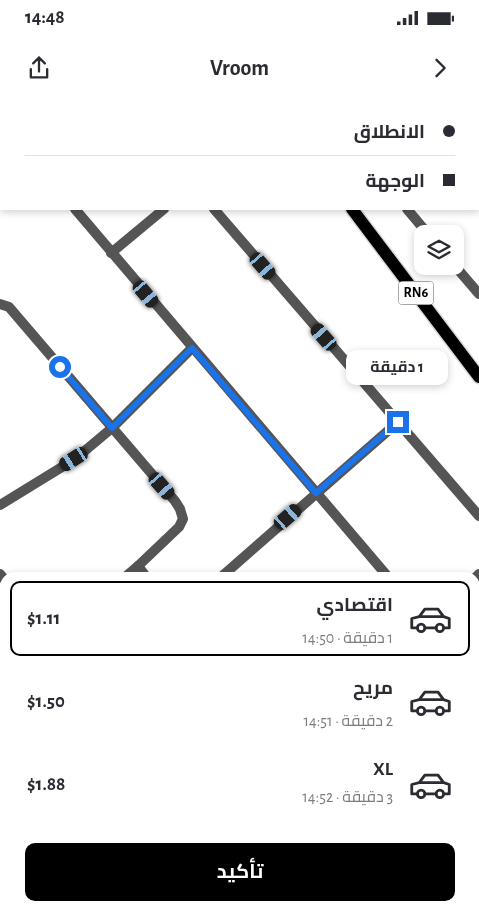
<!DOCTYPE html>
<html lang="ar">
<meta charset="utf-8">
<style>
:root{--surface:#fff;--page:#f7f7f7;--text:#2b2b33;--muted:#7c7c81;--line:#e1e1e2;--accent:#000}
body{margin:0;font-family:"Alegreya Sans",Cairo,sans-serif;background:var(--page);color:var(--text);direction:rtl;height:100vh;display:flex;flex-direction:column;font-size:19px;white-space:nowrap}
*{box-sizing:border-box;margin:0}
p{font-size:16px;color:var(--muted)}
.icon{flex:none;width:28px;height:28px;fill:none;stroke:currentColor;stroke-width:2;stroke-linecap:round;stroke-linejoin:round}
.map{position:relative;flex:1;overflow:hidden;direction:ltr}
.panel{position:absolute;left:0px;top:472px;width:480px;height:339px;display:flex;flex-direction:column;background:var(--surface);border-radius:15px 15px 0 0;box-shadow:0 2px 8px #0003;direction:rtl}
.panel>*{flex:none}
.guide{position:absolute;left:0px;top:0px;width:480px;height:110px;box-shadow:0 2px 8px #0003;direction:rtl;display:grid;align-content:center;height:110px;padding:0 25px;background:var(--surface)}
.buttons{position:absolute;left:414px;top:125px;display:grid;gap:10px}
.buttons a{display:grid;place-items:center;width:50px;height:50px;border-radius:10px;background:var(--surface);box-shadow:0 2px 8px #0003;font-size:25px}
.end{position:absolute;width:22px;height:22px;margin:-11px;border:6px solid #1a73e8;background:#fff;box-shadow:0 0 0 2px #fff}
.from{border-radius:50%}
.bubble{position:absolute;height:35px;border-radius:10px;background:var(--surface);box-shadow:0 2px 8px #0003;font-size:16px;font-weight:700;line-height:35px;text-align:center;direction:rtl}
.car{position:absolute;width:15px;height:30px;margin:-15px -8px;border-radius:6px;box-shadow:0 0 4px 1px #0007;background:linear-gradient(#222 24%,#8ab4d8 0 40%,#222 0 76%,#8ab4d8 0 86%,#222 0)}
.guide b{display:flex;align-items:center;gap:18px;height:48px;font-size:19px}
.guide b+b{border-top:1px solid var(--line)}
.guide i{width:12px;height:12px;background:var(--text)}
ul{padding:9px 0 0;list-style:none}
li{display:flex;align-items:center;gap:15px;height:75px;margin:0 10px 8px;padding:0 15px;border:2px solid transparent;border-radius:10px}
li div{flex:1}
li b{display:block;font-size:19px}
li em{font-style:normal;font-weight:700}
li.current{border-color:var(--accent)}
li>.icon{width:45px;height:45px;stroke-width:1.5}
.primary-button{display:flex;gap:10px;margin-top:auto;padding:10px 25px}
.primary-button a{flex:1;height:58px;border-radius:10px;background:var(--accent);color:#fff;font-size:20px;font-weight:700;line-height:58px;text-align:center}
.status{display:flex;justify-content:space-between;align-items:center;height:35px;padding:0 25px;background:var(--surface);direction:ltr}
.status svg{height:14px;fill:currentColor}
header{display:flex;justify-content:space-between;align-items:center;height:65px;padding:0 25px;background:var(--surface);font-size:22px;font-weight:700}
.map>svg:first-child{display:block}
</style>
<div class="status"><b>14:48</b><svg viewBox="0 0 49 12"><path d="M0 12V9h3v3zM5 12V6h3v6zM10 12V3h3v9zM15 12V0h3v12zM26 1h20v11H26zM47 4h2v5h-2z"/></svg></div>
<header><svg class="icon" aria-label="forward" viewBox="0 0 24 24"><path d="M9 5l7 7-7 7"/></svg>Vroom<svg class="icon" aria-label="share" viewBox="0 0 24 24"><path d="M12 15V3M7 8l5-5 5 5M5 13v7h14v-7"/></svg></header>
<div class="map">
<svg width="479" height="811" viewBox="0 0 479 811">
<rect width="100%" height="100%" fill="#fff"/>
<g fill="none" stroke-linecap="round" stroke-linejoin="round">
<!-- primary casing -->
<g stroke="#dbdbdb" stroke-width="15">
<g id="primary">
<path d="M 260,0 L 261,1"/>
<path d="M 352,109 L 479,277"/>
</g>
</g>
<!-- minor -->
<g stroke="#555" stroke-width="10">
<path d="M 120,0 L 121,1"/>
<path d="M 310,0 L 311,1"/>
<path d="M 399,0 L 400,1"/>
<path d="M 473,1 L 474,0"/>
<path d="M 0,19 L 1,20"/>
<path d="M 75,109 L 389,478"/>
<path d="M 214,109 L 479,416"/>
<path d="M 407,109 L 428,134"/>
<path d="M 111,153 L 164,109"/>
<path d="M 455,166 L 479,194"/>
<path d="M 0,204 L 9,207 L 175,401 L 180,409 L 183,419 L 179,427 L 138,466 L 124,478"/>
<path d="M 0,405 L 75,359 L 112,328 L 192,248"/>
<path d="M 138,466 L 147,478"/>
<path d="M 0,474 L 5,480"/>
<path d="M 220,478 L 398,322"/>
<path d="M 475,478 L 479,474"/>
<path d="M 475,581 L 479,586"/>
<path d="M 0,662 L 5,658"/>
<path d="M 475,678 L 479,674"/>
<path d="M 0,682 L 5,690"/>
<path d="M 87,806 L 91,811"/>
<path d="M 423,806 L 427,811"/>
<path d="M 0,809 L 5,804"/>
<path d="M 105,811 L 110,806"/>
<path d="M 327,811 L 332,806"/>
</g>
<!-- primary -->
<use href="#primary" stroke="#000" stroke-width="12"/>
</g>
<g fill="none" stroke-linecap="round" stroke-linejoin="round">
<!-- route -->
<path stroke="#1a73e8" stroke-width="6" d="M 60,267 L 112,328 L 192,248 L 316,393 L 398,322"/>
</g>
<g text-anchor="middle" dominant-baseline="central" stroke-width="4" stroke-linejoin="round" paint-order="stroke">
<!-- shield labels -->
<rect fill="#fff" stroke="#4c4c4c" stroke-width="1" x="398.5" y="181.5" width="35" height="23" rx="4"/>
<g font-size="14" font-weight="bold" fill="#000">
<text x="416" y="193">RN6</text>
</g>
</g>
</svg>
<div class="buttons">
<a><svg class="icon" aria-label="layers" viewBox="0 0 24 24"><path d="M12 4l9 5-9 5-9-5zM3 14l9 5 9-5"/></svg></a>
</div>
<i class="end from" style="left:60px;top:267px"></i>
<i class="end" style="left:398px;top:322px"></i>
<div class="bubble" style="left:346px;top:250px;width:102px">1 دقيقة</div>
<i class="car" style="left:263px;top:166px;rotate:139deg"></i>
<i class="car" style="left:146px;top:194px;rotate:140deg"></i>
<i class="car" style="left:324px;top:237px;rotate:319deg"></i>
<i class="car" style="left:74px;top:359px;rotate:238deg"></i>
<i class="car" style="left:162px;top:386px;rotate:139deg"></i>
<i class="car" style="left:288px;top:417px;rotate:49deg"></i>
<div class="guide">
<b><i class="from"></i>الانطلاق</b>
<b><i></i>الوجهة</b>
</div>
<section class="panel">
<ul>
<li class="current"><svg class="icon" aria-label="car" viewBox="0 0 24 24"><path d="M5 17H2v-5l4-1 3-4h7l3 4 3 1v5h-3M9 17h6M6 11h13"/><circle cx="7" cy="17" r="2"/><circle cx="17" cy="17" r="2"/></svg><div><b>اقتصادي</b><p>1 دقيقة · 14:50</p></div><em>$1.11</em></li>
<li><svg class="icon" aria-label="car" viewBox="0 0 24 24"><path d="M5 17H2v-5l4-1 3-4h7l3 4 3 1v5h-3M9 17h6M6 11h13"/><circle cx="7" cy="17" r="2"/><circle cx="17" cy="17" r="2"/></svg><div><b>مريح</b><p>2 دقيقة · 14:51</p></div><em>$1.50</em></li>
<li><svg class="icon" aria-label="car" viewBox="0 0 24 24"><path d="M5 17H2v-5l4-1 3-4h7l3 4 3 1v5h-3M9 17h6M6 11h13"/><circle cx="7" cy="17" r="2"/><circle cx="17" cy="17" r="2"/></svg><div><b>XL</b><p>3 دقيقة · 14:52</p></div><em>$1.88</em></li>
</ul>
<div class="primary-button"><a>تأكيد</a></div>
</section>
</div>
